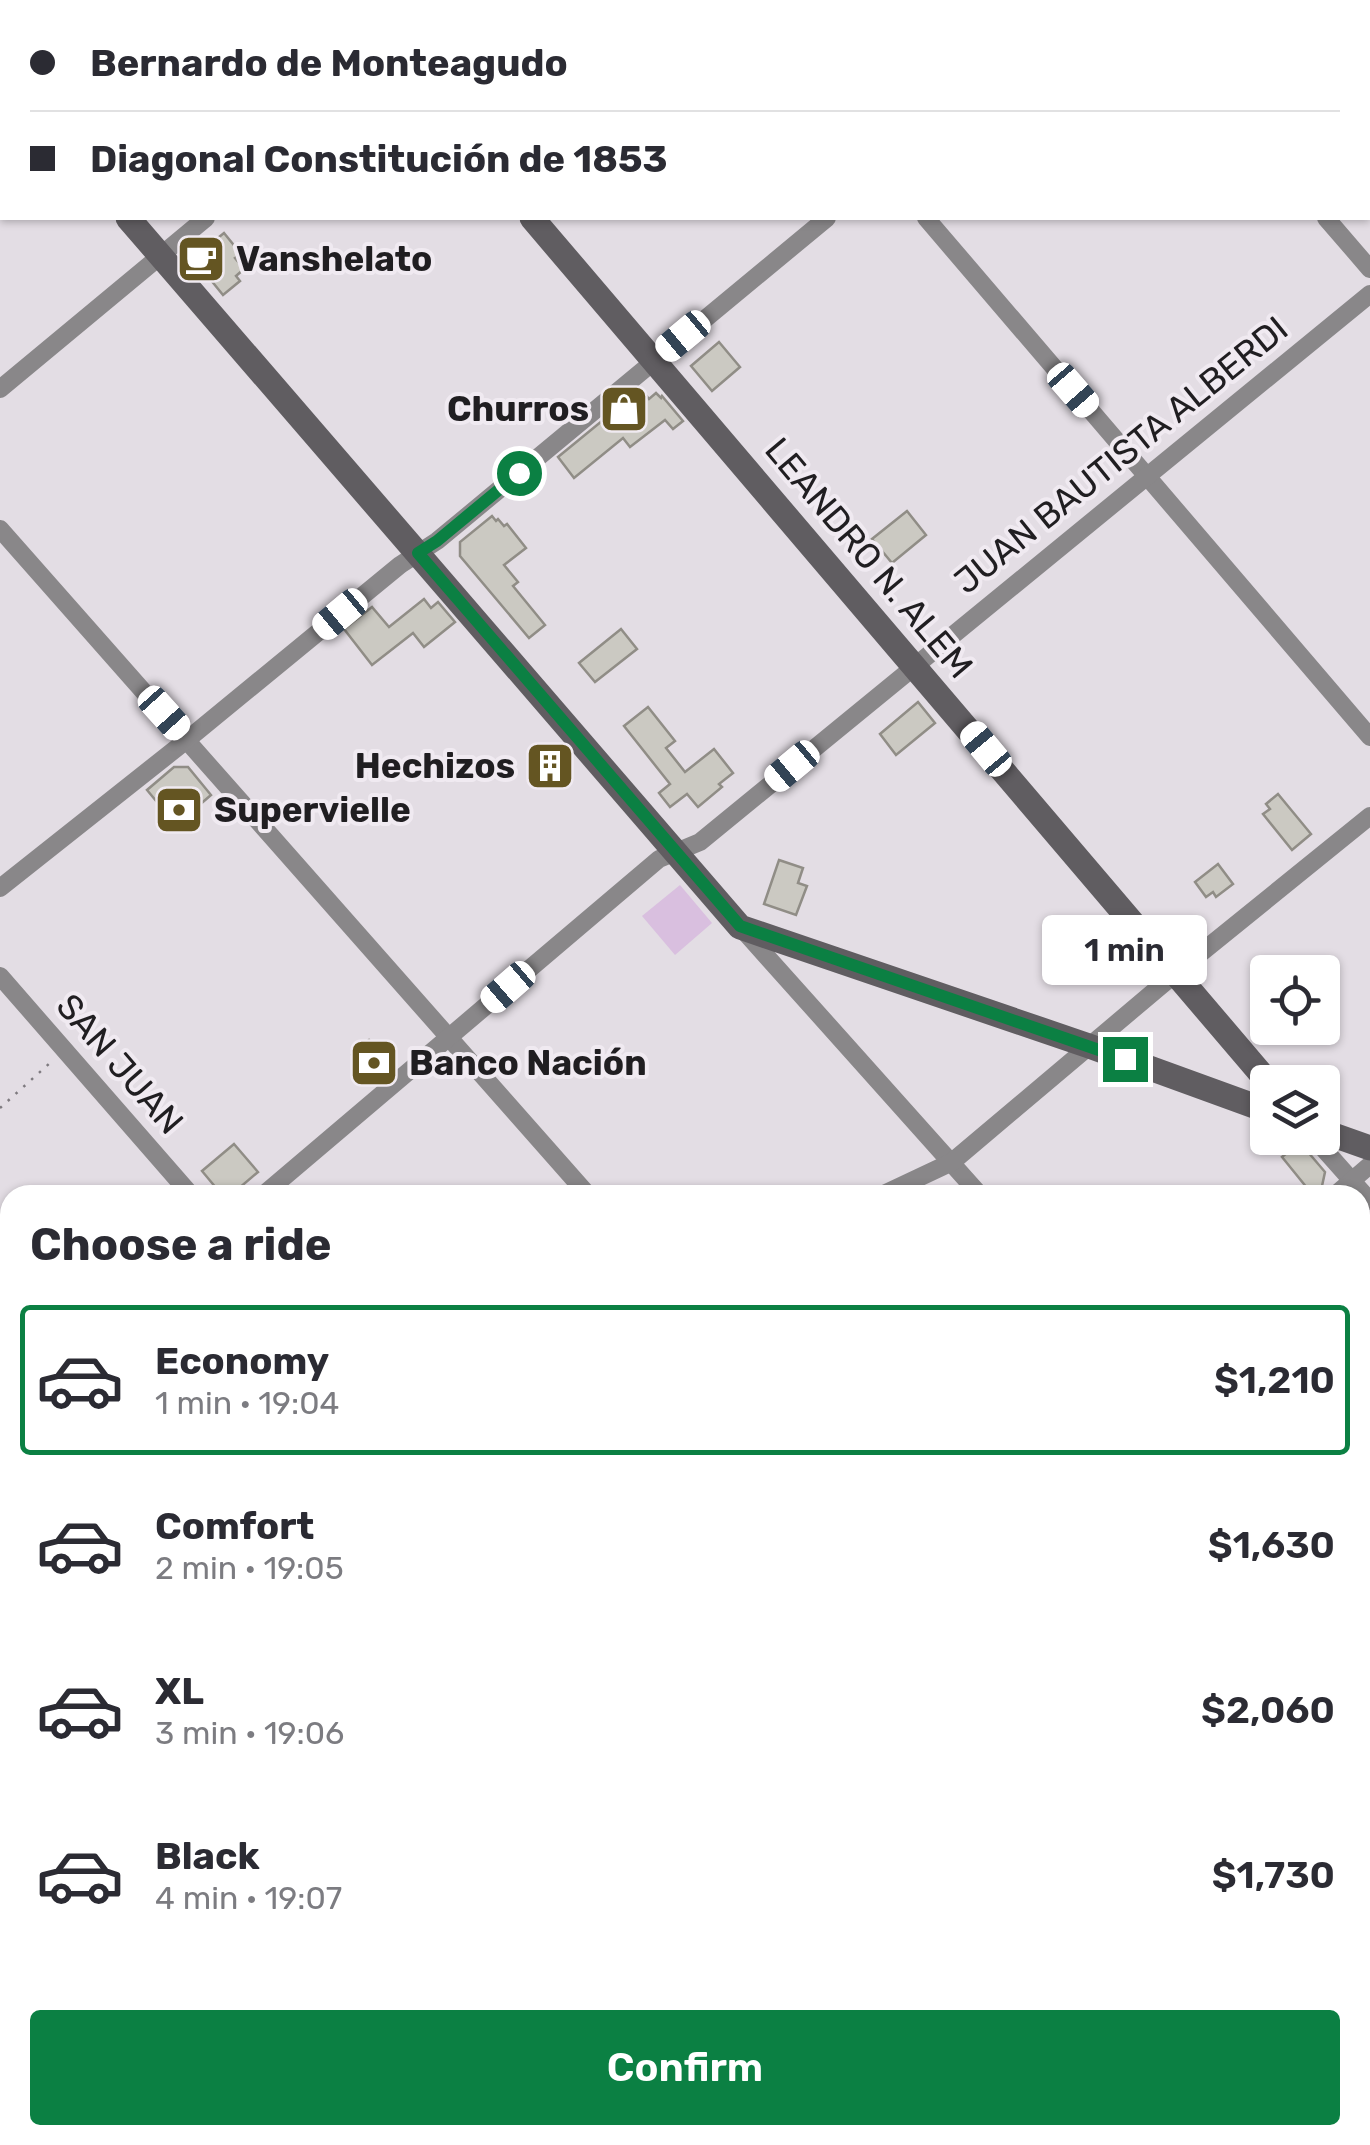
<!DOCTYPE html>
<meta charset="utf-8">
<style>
:root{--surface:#fff;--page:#f2f2f3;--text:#2b2b33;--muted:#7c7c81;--line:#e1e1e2;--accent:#0b8043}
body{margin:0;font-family:Rubik,sans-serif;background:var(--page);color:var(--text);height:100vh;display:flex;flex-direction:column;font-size:38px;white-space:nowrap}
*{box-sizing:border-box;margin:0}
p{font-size:32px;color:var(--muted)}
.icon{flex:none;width:55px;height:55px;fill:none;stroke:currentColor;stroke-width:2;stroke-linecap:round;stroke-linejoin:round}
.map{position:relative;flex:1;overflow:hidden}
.drawer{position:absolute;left:0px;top:1185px;width:1370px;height:960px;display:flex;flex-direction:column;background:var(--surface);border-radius:30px 30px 0 0;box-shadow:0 2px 8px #0004}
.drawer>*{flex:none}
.guide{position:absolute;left:0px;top:0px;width:1370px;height:220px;box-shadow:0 2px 8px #0004;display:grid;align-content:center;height:220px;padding:0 30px;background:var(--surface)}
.buttons{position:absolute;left:1250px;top:955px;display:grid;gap:20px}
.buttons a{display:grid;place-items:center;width:90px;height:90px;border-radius:10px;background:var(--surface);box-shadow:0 2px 8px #0004;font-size:50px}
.end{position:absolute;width:45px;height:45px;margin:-22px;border:12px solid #0b8043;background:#fff;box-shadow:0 0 0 5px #fff}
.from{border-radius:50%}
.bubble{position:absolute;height:70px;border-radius:10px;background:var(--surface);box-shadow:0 2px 8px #0004;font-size:32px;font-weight:600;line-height:70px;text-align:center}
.car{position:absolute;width:30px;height:60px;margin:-30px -15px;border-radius:12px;box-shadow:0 0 8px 2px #0007;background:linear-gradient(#fff 24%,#345 0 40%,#fff 0 76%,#345 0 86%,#fff 0)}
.guide b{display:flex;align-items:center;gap:35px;height:95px;font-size:38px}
.guide b+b{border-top:2px solid var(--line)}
.guide i{width:25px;height:25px;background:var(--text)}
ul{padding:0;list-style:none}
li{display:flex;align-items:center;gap:30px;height:150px;margin:0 20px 15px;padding:0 10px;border:5px solid transparent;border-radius:10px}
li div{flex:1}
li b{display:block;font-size:38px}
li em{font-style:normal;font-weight:600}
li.active{border-color:var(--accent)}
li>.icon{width:90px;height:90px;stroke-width:1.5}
h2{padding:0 30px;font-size:45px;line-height:120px}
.primary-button{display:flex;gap:20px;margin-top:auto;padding:20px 30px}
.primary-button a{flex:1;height:115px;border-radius:10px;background:var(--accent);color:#fff;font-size:40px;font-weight:600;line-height:115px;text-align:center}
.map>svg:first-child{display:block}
</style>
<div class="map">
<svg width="1370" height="2145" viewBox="0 0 1370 2145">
<rect width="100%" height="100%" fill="#e3dde4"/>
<!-- green -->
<path fill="#d9bfdf" d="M 680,885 L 712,923 L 675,955 L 642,916 Z"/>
<!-- building -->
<g fill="#cbc9c2" stroke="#908d86" stroke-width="2.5">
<path d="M 224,233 L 241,254 L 235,258 L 244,269 L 236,276 L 240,281 L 223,295 L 193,258 Z"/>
<path d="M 719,342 L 740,367 L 712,391 L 691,366 Z"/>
<path d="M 641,389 L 649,399 L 656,393 L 661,398 L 662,396 L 683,421 L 673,429 L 665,420 L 630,447 L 623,438 L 574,478 L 558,457 Z"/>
<path d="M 907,511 L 926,535 L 892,563 L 872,539 Z"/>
<path d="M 492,516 L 496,521 L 498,519 L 504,526 L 507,524 L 526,548 L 504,565 L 518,582 L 513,586 L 545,625 L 529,638 L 460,556 L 460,542 Z"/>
<path d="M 424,599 L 431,608 L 438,602 L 455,622 L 424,647 L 413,633 L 372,665 L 344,629 L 372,607 L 389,627 Z"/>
<path d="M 621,629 L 637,649 L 595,682 L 579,663 Z"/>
<path d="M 918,702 L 935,723 L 896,755 L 880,734 Z"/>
<path d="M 648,707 L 675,741 L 666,748 L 685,772 L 714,749 L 733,773 L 719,784 L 722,787 L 698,807 L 687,794 L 670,807 L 659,793 L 670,784 L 624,726 Z"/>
<path d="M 554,746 L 570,765 L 546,786 L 530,767 Z"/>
<path d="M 174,767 L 188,767 L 211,795 L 176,825 L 147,790 Z"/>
<path d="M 1278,794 L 1311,834 L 1292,850 L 1263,814 L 1270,809 L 1266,804 Z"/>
<path d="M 779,860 L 803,868 L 798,883 L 807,886 L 796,915 L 764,904 Z"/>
<path d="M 1218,864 L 1233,884 L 1216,897 L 1213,892 L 1206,897 L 1195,882 Z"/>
<path d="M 369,1040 L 385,1059 L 368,1074 L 352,1055 Z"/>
<path d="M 1293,1138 L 1296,1138 L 1325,1172 L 1322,1186 L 1312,1194 L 1282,1157 L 1288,1152 L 1283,1146 Z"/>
<path d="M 234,1144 L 258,1172 L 231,1195 L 222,1195 L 202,1171 Z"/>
</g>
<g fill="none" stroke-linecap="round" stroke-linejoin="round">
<!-- path -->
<path stroke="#7e7a7f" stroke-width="2.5" stroke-dasharray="2.5 8" stroke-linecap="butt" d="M 0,1108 L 51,1062"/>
<!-- minor -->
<g stroke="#898789" stroke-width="18">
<path d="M 739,0 L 741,2"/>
<path d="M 1140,0 L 1142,2"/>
<path d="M 463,2 L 466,0"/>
<path d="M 1090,2 L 1093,0"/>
<path d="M 926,218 L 1370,737"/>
<path d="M 1326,218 L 1370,269"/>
<path d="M 0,389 L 206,218"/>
<path d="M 0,529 L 588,1195"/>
<path d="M 0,888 L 188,739 L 400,565 L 437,541 L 827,218"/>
<path d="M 744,931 L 980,1195"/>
<path d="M 0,976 L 191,1195"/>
<path d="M 1314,1138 L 1370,1201"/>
<path d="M 263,1195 L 659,859 L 700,842 L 1370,294"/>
<path d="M 882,1195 L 952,1162 L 1176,973 L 1370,816"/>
<path d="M 1335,1195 L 1370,1165"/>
<path d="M 0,1421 L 10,1412"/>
<path d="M 0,1435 L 10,1446"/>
<path d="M 1360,1640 L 1370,1652"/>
<path d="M 1360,1714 L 1370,1706"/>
<path d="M 0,1889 L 10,1901"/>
<path d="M 1360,1999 L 1370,1991"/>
<path d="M 1360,2071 L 1370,2083"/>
<path d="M 616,2135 L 624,2145"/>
<path d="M 1008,2135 L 1017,2145"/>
<path d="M 231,2145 L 242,2135"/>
<path d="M 851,2145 L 862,2135"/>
<path d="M 1192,2145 L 1204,2135"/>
</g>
<!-- secondary -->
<g stroke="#605d61" stroke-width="25">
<path d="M 346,0 L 348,2"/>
<path d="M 0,69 L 2,72"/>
<path d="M 128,218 L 740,927 L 1089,1046 L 1268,1111"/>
<path d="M 532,218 L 1268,1082"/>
<path d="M 1322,1131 L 1370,1148"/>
</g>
</g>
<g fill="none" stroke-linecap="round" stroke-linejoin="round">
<!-- route -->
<path stroke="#0b8043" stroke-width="12" d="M 519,473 L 437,541 L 418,553 L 740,926 L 1125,1059"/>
</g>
<!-- icons -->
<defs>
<g id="cafe-square" transform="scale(2.5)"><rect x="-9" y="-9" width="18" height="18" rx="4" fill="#645522" stroke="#f0eaf1"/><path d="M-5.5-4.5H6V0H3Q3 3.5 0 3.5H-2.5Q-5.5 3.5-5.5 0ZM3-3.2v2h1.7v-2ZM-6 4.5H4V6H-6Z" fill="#fff"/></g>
<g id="shop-square" transform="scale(2.5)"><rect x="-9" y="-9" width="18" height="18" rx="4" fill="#645522" stroke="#f0eaf1"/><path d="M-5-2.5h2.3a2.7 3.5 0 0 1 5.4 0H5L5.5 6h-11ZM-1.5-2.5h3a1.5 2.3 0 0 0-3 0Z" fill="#fff"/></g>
<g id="building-square" transform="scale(2.5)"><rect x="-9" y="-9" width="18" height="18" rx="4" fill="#645522" stroke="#f0eaf1"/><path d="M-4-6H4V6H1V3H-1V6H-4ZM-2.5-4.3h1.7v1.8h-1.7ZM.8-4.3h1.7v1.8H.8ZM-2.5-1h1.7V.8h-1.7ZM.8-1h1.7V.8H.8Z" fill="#fff"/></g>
<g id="bank-square" transform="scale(2.5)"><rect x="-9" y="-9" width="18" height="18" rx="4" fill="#645522" stroke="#f0eaf1"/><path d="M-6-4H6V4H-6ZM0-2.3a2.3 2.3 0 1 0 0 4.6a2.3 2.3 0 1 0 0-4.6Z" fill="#fff"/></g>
</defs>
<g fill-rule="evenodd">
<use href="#cafe-square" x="201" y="259"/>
<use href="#shop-square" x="624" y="409"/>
<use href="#building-square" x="550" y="766"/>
<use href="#bank-square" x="179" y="810"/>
<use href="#bank-square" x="374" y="1063"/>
</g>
<g text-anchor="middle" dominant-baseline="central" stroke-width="8" stroke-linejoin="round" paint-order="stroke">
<!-- poi labels -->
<g font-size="35" font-weight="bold" fill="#201e21" stroke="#f0eaf1" text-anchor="start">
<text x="236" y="259">Vanshelato</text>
<text x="589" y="409" text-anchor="end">Churros</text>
<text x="515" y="766" text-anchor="end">Hechizos</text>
<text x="214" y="810">Supervielle</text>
<text x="409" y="1063">Banco Nación</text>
</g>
<!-- street labels -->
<g font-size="35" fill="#201e21" stroke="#f0eaf1">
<text transform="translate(1121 455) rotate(-39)">JUAN BAUTISTA ALBERDI</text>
<text transform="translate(869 558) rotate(50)">LEANDRO N. ALEM</text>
<text transform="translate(120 1064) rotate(49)">SAN JUAN</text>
</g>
</g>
</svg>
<div class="buttons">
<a><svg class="icon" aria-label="locate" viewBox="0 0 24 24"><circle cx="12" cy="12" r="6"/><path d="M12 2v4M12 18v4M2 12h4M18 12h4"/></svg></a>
<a><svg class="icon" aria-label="layers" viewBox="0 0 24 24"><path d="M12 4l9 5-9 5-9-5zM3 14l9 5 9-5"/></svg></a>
</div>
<i class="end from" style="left:519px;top:473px"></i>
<i class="end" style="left:1125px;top:1059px"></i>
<div class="bubble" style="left:1042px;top:915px;width:165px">1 min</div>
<i class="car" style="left:683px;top:336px;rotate:230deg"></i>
<i class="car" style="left:1073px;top:390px;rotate:139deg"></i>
<i class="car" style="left:340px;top:614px;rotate:230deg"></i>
<i class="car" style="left:164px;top:713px;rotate:138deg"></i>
<i class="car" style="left:986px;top:749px;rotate:320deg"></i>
<i class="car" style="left:792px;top:766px;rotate:230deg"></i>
<i class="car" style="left:508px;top:987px;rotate:229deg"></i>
<div class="guide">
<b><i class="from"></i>Bernardo de Monteagudo</b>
<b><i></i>Diagonal Constitución de 1853</b>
</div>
<section class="drawer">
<h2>Choose a ride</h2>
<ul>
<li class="active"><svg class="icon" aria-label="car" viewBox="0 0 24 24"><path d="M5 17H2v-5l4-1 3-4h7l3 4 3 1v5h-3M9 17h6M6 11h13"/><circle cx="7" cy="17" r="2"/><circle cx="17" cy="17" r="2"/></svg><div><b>Economy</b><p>1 min · 19:04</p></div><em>$1,210</em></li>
<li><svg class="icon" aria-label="car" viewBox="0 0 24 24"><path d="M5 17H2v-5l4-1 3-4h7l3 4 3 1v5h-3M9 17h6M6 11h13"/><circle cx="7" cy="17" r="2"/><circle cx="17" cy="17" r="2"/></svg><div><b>Comfort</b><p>2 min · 19:05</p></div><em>$1,630</em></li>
<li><svg class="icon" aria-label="car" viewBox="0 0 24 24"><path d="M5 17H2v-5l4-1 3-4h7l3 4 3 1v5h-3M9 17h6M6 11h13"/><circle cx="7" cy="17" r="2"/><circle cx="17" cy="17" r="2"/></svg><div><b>XL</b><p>3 min · 19:06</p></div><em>$2,060</em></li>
<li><svg class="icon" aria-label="car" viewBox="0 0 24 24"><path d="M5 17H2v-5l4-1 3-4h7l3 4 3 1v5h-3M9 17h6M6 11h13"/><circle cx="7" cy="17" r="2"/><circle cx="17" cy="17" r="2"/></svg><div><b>Black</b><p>4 min · 19:07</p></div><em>$1,730</em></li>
</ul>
<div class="primary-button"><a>Confirm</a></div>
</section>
</div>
